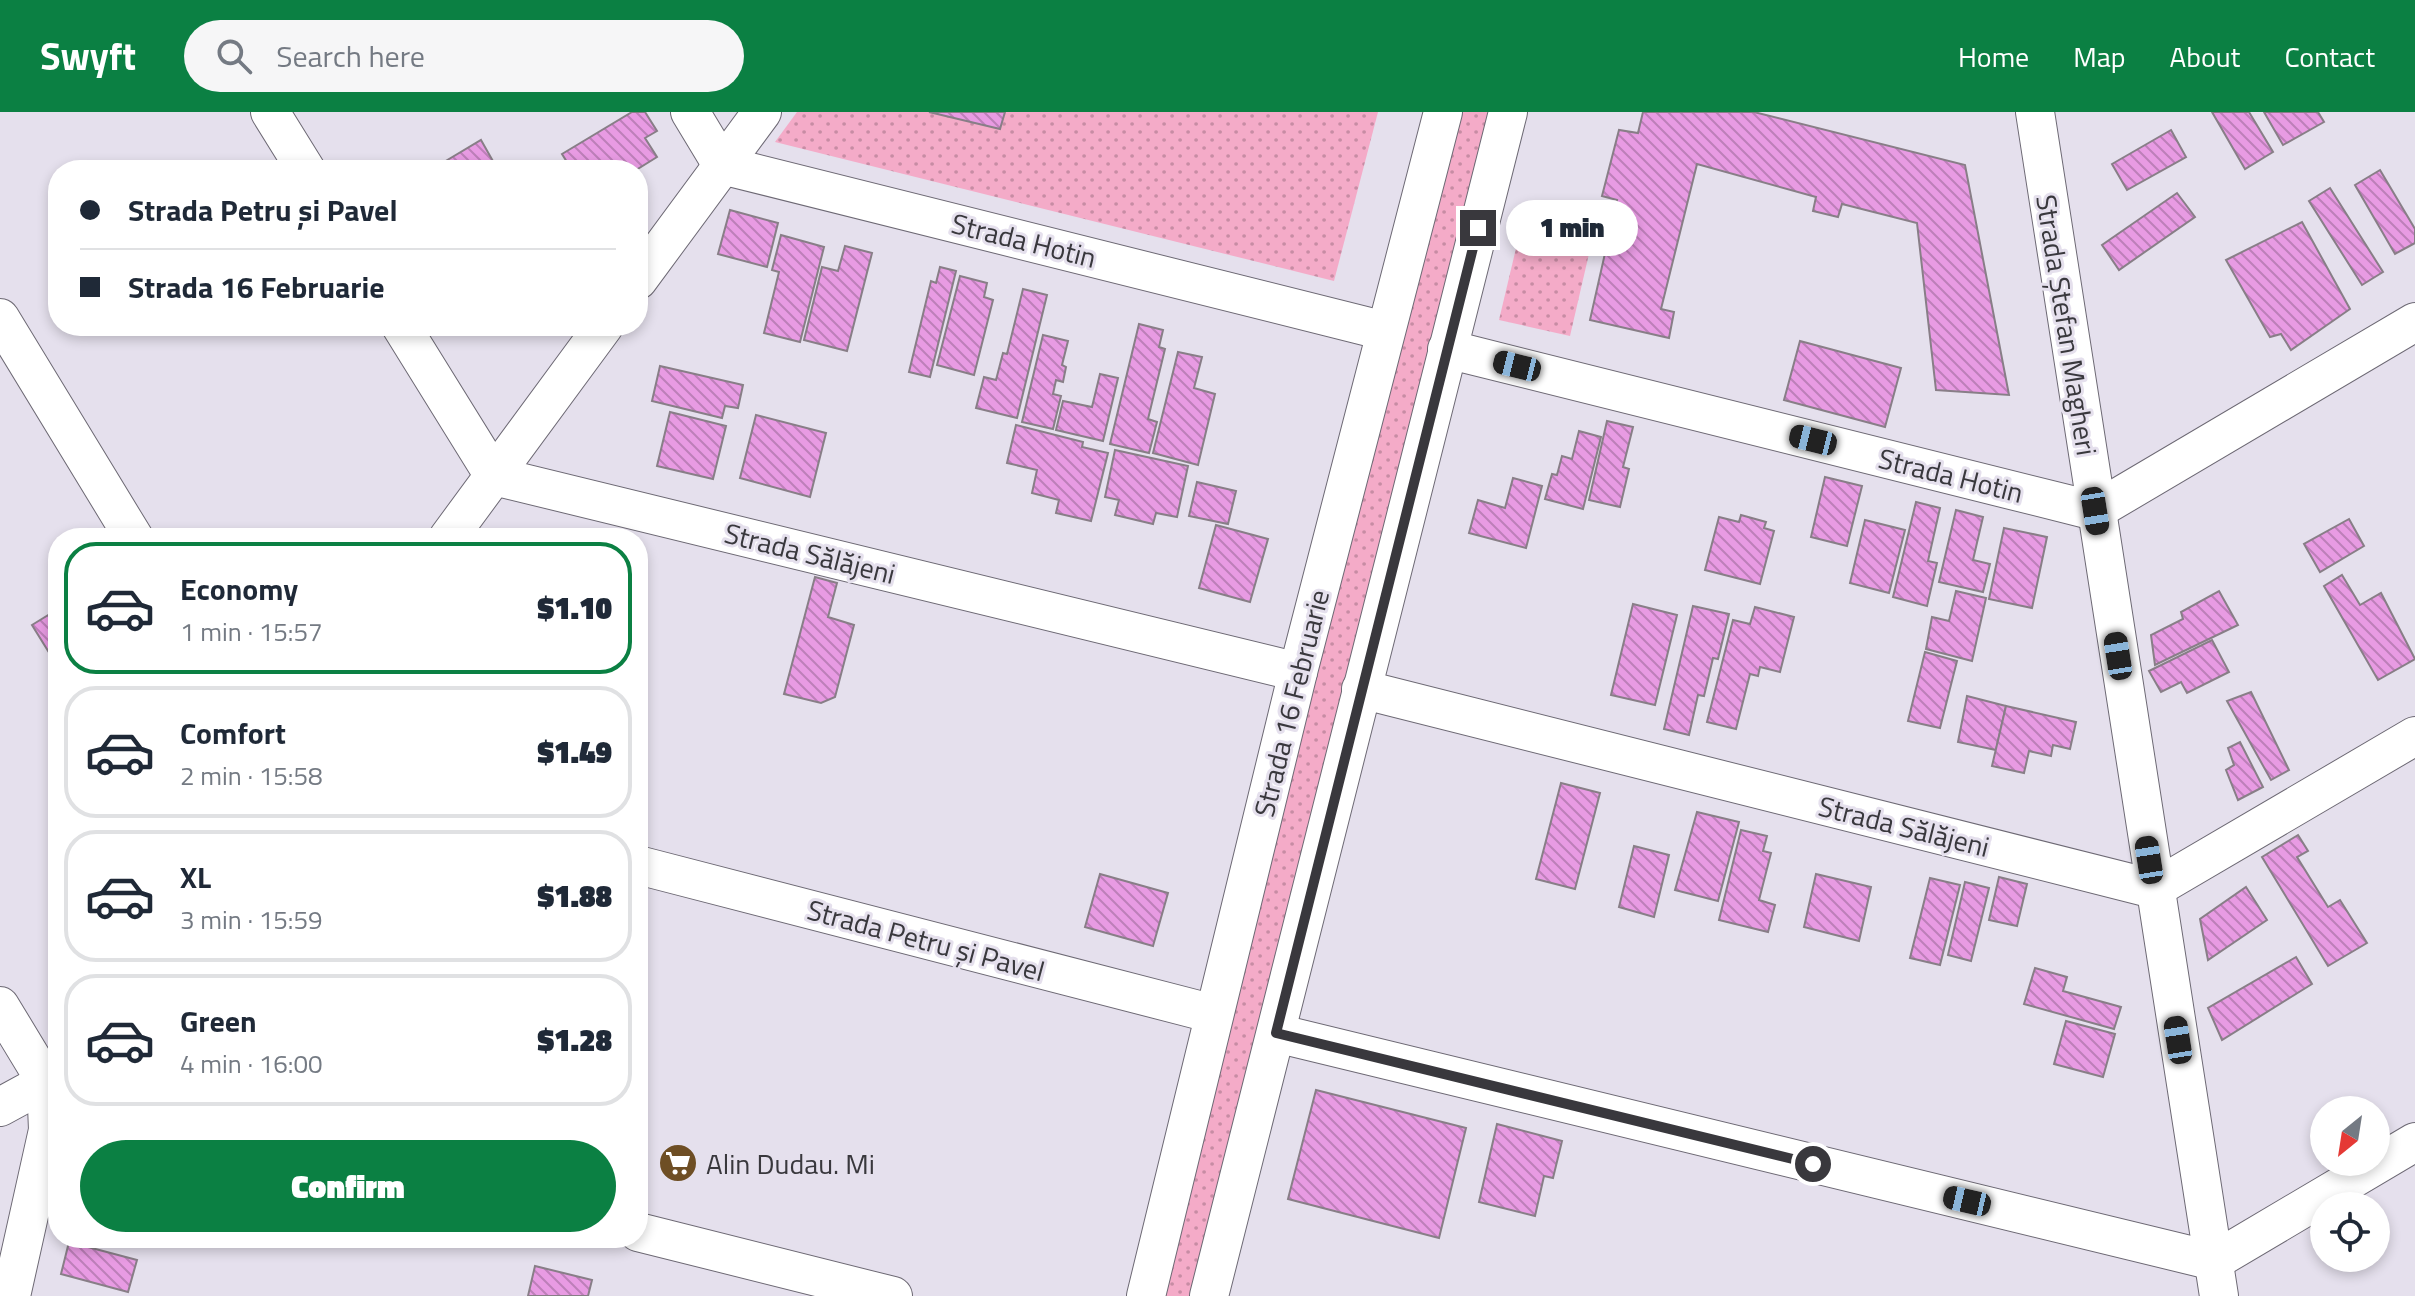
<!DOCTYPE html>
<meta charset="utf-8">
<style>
:root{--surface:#fff;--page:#f6f6f7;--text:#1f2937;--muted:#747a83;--line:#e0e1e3;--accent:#0b8043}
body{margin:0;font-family:"Titillium Web",sans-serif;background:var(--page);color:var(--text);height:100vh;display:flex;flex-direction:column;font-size:30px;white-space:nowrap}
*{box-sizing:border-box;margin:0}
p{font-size:26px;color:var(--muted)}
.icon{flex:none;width:44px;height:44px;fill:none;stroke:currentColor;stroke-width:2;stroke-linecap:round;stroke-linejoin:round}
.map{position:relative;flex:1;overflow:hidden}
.sheet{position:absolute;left:48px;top:416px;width:600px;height:720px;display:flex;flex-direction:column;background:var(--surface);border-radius:32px;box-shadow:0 4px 12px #0003}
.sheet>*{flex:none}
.banner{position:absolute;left:48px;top:48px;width:600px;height:176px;border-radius:32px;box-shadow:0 4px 12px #0003;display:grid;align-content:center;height:176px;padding:0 32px;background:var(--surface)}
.needle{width:52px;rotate:210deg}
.controls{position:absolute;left:2310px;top:984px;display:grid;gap:16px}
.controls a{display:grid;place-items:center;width:80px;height:80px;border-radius:50%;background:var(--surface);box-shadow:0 4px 12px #0003;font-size:40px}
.end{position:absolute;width:36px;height:36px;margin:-18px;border:10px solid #39383d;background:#fff;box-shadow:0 0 0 4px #fff}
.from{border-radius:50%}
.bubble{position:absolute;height:56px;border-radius:28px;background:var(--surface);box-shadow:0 4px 12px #0003;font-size:26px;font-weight:800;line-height:56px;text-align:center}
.car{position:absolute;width:24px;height:48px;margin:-24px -12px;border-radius:10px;box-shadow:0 0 6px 2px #0007;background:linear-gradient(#222 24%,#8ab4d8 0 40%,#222 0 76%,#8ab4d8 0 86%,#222 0)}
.banner b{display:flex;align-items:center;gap:28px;height:76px;font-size:30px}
.banner b+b{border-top:2px solid var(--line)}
.banner i{width:20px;height:20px;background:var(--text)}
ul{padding:14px 0 0;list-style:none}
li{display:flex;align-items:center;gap:24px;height:132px;margin:0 16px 12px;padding:0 16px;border:4px solid var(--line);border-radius:32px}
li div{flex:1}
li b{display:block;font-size:30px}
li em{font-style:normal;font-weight:800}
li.on{border-color:var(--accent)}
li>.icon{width:72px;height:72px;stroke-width:1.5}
.button{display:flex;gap:16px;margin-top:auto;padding:16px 32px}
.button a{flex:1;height:92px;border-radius:48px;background:var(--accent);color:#fff;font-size:32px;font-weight:800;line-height:92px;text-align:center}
header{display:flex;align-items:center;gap:48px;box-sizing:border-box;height:112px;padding:0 40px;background:var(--accent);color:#fff}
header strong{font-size:38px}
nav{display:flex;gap:44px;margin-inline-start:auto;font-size:28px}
.search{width:560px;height:72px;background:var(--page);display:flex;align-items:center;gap:20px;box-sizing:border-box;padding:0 28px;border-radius:44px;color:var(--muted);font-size:30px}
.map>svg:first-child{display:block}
</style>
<header>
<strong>Swyft</strong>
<div class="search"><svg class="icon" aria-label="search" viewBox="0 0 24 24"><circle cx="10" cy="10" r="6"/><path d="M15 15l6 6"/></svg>Search here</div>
<nav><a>Home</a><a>Map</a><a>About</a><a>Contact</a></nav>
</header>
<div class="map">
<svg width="2415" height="1184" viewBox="0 0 2415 1184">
<defs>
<pattern id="grass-dots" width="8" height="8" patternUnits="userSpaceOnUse" patternTransform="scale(2)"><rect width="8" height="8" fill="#f4abc8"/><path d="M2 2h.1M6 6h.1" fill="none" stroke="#c78ca4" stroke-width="1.8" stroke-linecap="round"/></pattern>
<pattern id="building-back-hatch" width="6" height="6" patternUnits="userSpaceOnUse" patternTransform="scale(2)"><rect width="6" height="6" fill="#e89be3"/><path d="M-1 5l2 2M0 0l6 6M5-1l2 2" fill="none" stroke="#bd7fb9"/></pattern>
</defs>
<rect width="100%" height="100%" fill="#e5e0ed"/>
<!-- grass -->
<g fill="url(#grass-dots)">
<path d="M 797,0 L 1378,0 L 1334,169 L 775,30 Z"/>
<path d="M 1459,0 L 1502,0 L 1201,1184 L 1156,1184 Z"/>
<path d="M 1527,90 L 1597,107 L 1570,224 L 1499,208 Z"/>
</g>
<!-- building -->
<g fill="url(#building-back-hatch)" stroke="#887e87" stroke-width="2">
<path d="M 632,0 L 645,0 L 657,19 L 645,26 L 657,45 L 636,58 L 572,58 L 562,42 Z"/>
<path d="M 929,0 L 1005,0 L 1000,17 Z"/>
<path d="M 1643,0 L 1754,0 L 1965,53 L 2009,283 L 1936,278 L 1917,111 L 1842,92 L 1838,105 L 1813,99 L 1816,85 L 1697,52 L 1661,197 L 1674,200 L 1669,226 L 1590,208 L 1617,88 L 1602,84 L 1619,18 L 1638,21 Z"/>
<path d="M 2212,0 L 2249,0 L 2273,40 L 2245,57 Z"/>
<path d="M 2264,0 L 2318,0 L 2324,10 L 2283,33 Z"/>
<path d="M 2171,18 L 2186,45 L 2127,78 L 2112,52 Z"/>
<path d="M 481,28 L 498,58 L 442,58 L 439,53 Z"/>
<path d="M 2380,58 L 2415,117 L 2415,131 L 2395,142 L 2355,73 Z"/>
<path d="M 2330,76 L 2383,160 L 2362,173 L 2309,89 Z"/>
<path d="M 2177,81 L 2195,105 L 2119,158 L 2102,133 Z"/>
<path d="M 730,98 L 778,111 L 767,155 L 718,142 Z"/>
<path d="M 2302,110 L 2350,197 L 2291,238 L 2281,222 L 2270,225 L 2226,148 Z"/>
<path d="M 781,123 L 824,135 L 800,230 L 764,221 L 779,160 L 772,158 Z"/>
<path d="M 845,134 L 872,141 L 847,239 L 804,228 L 822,155 L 838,159 Z"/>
<path d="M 940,155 L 956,159 L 930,265 L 909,260 L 931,169 L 936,171 Z"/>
<path d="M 960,164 L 987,171 L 984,185 L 993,188 L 974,263 L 937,253 Z"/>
<path d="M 1023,177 L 1047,183 L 1017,306 L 976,296 L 984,265 L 996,268 L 1003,241 L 1007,242 Z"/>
<path d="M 1139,212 L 1163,218 L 1159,235 L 1165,237 L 1148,307 L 1157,310 L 1149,341 L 1110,332 Z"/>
<path d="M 1043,223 L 1068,229 L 1062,253 L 1066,255 L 1063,270 L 1056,268 L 1053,282 L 1061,284 L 1053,317 L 1022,310 Z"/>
<path d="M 1800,229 L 1901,256 L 1885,315 L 1784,288 Z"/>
<path d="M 1178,240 L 1202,245 L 1194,276 L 1215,282 L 1198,353 L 1153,341 Z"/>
<path d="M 660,254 L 743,273 L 738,296 L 725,294 L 722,306 L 652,289 Z"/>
<path d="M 1100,262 L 1118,266 L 1103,329 L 1056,318 L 1063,289 L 1092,295 Z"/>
<path d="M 670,300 L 726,314 L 713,367 L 657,354 Z"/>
<path d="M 756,303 L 826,321 L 810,385 L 740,366 Z"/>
<path d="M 1607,309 L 1633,315 L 1623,355 L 1629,357 L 1620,395 L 1589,388 Z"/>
<path d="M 1016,313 L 1083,330 L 1082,335 L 1108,341 L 1091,409 L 1056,401 L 1059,388 L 1032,381 L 1037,358 L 1007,351 Z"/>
<path d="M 1579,319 L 1601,325 L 1583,397 L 1545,387 L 1552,362 L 1557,363 L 1562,344 L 1572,347 Z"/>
<path d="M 1115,338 L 1188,354 L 1177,405 L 1156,401 L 1153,412 L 1115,403 L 1119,388 L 1105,385 Z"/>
<path d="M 1825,365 L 1862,374 L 1847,434 L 1811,425 Z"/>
<path d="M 1513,366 L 1542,374 L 1526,436 L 1469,421 L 1478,388 L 1505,396 Z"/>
<path d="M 1197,370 L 1236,379 L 1228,412 L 1189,404 Z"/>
<path d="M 1916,390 L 1940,396 L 1928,449 L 1937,451 L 1927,494 L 1893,485 Z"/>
<path d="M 1956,398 L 1983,405 L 1973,448 L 1990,452 L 1983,480 L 1939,470 Z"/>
<path d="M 1741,403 L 1766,410 L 1764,416 L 1774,419 L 1760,472 L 1705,458 L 1719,405 L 1739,410 Z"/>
<path d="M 2349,407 L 2364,434 L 2320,460 L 2304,432 Z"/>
<path d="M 1865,408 L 1905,418 L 1889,481 L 1850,471 Z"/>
<path d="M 1216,413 L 1268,427 L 1250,490 L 1199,476 Z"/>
<path d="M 2004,416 L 2047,425 L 2032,496 L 1989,487 Z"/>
<path d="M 2342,463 L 2360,493 L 2381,481 L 2415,547 L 2378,568 L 2324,474 Z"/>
<path d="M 815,465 L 837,471 L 828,505 L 854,513 L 835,585 L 821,591 L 784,582 Z"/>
<path d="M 1956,479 L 1986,486 L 1972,549 L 1926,537 L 1932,505 L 1949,509 Z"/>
<path d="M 2219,479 L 2238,513 L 2155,553 L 2151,523 L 2183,507 L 2181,500 Z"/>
<path d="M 1633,492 L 1677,503 L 1655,593 L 1611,583 Z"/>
<path d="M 1693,494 L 1729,502 L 1718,547 L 1713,546 L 1704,584 L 1698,583 L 1689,623 L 1664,617 Z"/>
<path d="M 1755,495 L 1794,505 L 1780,560 L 1760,555 L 1758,564 L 1750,562 L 1736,617 L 1707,610 L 1733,508 L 1750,512 Z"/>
<path d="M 58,497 L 58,555 L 32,513 Z"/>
<path d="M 2212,528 L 2229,560 L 2187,581 L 2181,570 L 2161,580 L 2149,559 Z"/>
<path d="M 1925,540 L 1957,549 L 1940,616 L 1908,609 Z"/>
<path d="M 2251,580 L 2289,658 L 2271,668 L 2227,589 Z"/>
<path d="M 1967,584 L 2006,594 L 1996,638 L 1958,630 Z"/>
<path d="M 2006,594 L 2076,610 L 2070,637 L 2053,633 L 2051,644 L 2029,639 L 2024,661 L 1992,654 Z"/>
<path d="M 2240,630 L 2263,675 L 2238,688 L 2226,658 L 2234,653 L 2228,636 Z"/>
<path d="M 1561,671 L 1600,681 L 1575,777 L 1536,767 Z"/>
<path d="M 1697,700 L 1739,710 L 1718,789 L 1675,778 Z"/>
<path d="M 1741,718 L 1767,724 L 1763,739 L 1771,741 L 1759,788 L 1775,793 L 1768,820 L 1719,808 Z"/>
<path d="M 2298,723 L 2308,739 L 2297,745 L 2328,795 L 2340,788 L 2367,831 L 2328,854 L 2262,745 Z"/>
<path d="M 1634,734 L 1669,743 L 1654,805 L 1619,795 Z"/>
<path d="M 1100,762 L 1168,781 L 1153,834 L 1085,815 Z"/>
<path d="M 1816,762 L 1871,775 L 1859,829 L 1804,815 Z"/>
<path d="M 1999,765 L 2027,772 L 2017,814 L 1989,808 Z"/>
<path d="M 1930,766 L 1960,773 L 1940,853 L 1910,846 Z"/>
<path d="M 1965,770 L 1989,776 L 1971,849 L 1948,843 Z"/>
<path d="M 2246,775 L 2267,808 L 2208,848 L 2200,807 Z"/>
<path d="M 2296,845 L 2312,872 L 2222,928 L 2208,896 Z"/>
<path d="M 2035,856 L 2067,865 L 2063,879 L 2121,895 L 2114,917 L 2024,892 Z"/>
<path d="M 2066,909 L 2115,922 L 2103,965 L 2054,952 Z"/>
<path d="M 1316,978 L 1466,1016 L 1439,1126 L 1288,1087 Z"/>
<path d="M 1497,1012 L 1562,1029 L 1553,1066 L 1544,1064 L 1535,1104 L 1479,1090 Z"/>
<path d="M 69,1130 L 137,1148 L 128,1180 L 61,1162 Z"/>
<path d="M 535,1154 L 592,1168 L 588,1184 L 528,1184 Z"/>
</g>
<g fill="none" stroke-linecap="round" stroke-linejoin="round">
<!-- minor casing -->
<g stroke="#6d6974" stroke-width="40">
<g id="minor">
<path d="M 270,0 L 306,58"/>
<path d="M 690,0 L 722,53 L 1385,219"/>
<path d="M 2035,0 L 2219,1184"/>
<path d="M 638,168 L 762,0"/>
<path d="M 0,206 L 134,426"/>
<path d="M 401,214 L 494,364 L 1298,560"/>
<path d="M 1447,237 L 2095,399 L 2415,210"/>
<path d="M 448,426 L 604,214"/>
<path d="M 1361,577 L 2154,777 L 2415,624"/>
<path d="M 638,753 L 1214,902"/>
<path d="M 0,894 L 46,970 L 58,973"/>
<path d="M 1276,921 L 2214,1149 L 2415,1030"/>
<path d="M 0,995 L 46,970"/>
<path d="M 638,1120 L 893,1184"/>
<path d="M 11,1184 L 48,1018 L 46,970 L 58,954"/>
<path d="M 1146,1184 L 1298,560 L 1443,0"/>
<path d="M 1209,1184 L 1508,0"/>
</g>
</g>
<!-- minor -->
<use href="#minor" stroke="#fff" stroke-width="38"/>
</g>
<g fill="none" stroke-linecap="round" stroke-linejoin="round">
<!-- route -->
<path stroke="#39383d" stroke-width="10" d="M 1478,116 L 1276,921 L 1813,1052"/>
</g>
<!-- icons -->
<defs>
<g id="supermarket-disc" transform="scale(2)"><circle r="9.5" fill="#6e4e24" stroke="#e5e0ed"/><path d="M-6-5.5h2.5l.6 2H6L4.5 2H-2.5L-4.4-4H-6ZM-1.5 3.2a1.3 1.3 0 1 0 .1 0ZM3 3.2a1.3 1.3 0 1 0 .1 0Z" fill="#fff"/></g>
</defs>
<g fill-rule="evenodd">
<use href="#supermarket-disc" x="678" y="1051"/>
</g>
<g text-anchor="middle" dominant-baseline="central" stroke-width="6" stroke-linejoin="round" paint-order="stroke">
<!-- street labels -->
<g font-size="28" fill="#39383d" stroke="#e5e0ed">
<text transform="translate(1024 128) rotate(14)">Strada Hotin</text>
<text transform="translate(2067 213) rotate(81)">Strada Ștefan Magheri</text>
<text transform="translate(1951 363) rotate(14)">Strada Hotin</text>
<text transform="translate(810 441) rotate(14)">Strada Sălăjeni</text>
<text transform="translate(1291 591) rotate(-76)">Strada 16 Februarie</text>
<text transform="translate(1904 714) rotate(14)">Strada Sălăjeni</text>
<text transform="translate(926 828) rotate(15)">Strada Petru și Pavel</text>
</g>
<!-- poi labels -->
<g font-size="28" fill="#39383d" stroke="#e5e0ed" text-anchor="start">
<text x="706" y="1051">Alin Dudau. Mi</text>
</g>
</g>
</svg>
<div class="controls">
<a><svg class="needle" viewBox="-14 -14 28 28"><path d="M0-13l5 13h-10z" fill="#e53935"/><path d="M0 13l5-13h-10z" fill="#747a83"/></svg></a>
<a><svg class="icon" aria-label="locate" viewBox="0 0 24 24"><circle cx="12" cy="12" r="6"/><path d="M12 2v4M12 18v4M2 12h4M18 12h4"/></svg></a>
</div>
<i class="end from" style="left:1813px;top:1052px"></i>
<i class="end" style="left:1478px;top:116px"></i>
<div class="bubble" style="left:1506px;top:88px;width:132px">1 min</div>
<i class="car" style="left:1517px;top:254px;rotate:284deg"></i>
<i class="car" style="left:1813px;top:328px;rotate:284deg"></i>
<i class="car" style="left:2095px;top:399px;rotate:171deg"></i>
<i class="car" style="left:2118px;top:544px;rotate:351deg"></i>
<i class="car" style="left:2149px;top:748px;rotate:351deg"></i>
<i class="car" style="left:2178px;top:928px;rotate:351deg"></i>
<i class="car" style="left:1967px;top:1089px;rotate:283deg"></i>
<div class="banner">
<b><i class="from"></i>Strada Petru și Pavel</b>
<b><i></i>Strada 16 Februarie</b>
</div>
<section class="sheet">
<ul>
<li class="on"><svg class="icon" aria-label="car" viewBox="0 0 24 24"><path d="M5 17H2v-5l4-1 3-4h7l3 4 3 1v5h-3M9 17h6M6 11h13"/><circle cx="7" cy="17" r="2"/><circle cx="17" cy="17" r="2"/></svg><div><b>Economy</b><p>1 min · 15:57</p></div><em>$1.10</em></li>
<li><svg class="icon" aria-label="car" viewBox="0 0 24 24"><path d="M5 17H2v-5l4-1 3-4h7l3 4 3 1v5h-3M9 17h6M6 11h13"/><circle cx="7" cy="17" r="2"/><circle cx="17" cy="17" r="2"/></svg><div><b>Comfort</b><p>2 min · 15:58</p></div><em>$1.49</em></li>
<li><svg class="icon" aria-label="car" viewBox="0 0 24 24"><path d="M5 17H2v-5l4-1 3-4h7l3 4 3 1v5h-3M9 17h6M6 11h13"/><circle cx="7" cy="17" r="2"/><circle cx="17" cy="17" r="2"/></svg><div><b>XL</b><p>3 min · 15:59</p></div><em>$1.88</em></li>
<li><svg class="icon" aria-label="car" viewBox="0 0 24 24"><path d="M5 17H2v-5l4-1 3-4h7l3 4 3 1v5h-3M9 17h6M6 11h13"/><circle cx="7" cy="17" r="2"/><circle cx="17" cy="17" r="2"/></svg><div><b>Green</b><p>4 min · 16:00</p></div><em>$1.28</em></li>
</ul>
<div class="button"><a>Confirm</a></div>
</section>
</div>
